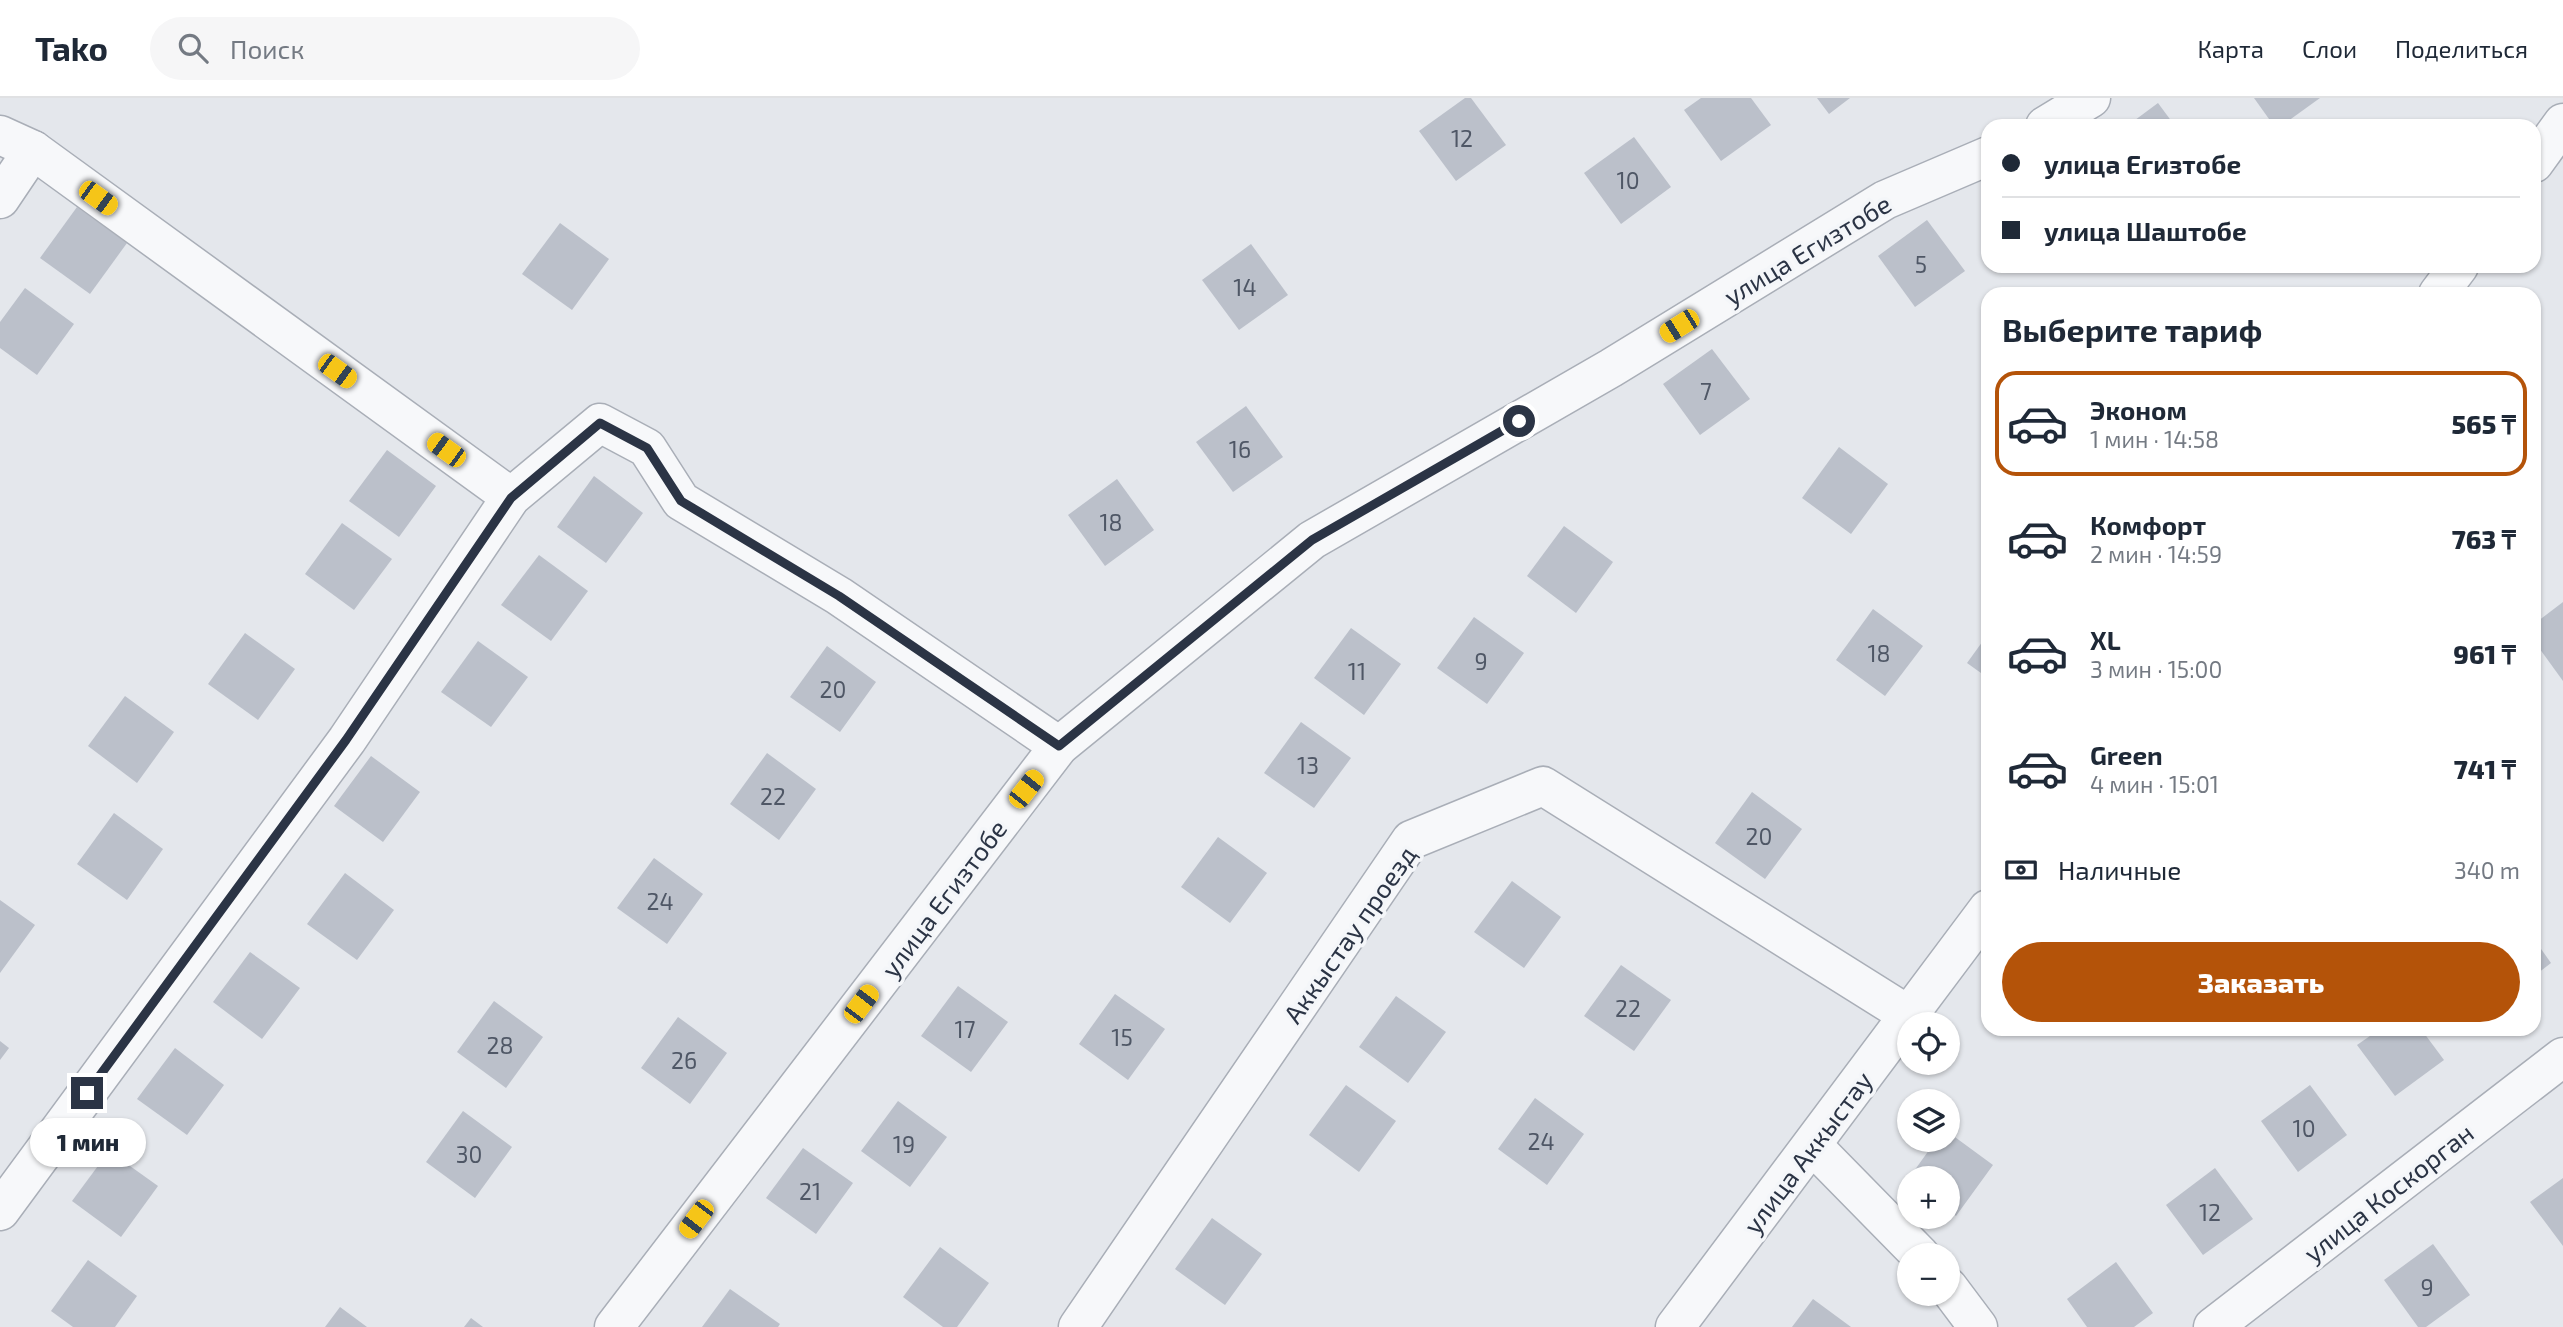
<!DOCTYPE html>
<html lang="ru">
<meta charset="utf-8">
<style>
:root{--surface:#fff;--page:#f6f6f7;--text:#1f2937;--muted:#747a83;--line:#e0e1e3;--accent:#b45309}
body{margin:0;font-family:"Exo 2",sans-serif;background:var(--page);color:var(--text);height:100vh;display:flex;flex-direction:column;font-size:26px;white-space:nowrap}
*{box-sizing:border-box;margin:0}
p{font-size:23px;color:var(--muted)}
.icon{flex:none;width:38px;height:38px;fill:none;stroke:currentColor;stroke-width:2;stroke-linecap:round;stroke-linejoin:round}
.map{position:relative;flex:1;overflow:hidden}
.panel{position:absolute;left:1981px;top:189px;width:560px;height:749px;display:flex;flex-direction:column;background:var(--surface);border-radius:21px;box-shadow:0 2px 5px #0004}
.panel>*{flex:none}
.banner{position:absolute;left:1981px;top:21px;width:560px;height:154px;border-radius:21px;box-shadow:0 2px 5px #0004;display:grid;align-content:center;height:154px;padding:0 21px;background:var(--surface)}
.tools{position:absolute;left:1897px;top:914px;display:grid;gap:14px}
.tools a{display:grid;place-items:center;width:63px;height:63px;border-radius:50%;background:var(--surface);box-shadow:0 2px 5px #0004;font-size:35px}
.end{position:absolute;width:32px;height:32px;margin:-16px;border:9px solid #2b3445;background:#fff;box-shadow:0 0 0 4px #fff}
.from{border-radius:50%}
.bubble{position:absolute;height:49px;border-radius:24px;background:var(--surface);box-shadow:0 2px 5px #0004;font-size:23px;font-weight:800;line-height:49px;text-align:center}
.car{position:absolute;width:21px;height:42px;margin:-21px -10px;border-radius:9px;box-shadow:0 0 5px 2px #0007;background:linear-gradient(#f5c518 24%,#345 0 40%,#f5c518 0 76%,#345 0 86%,#f5c518 0)}
.banner b{display:flex;align-items:center;gap:24px;height:66px;font-size:26px}
.banner b+b{border-top:2px solid var(--line)}
.banner i{width:18px;height:18px;background:var(--text)}
ul{padding:0;list-style:none}
li{display:flex;align-items:center;gap:21px;height:105px;margin:0 14px 10px;padding:0 7px;border:4px solid transparent;border-radius:21px}
li div{flex:1}
li b{display:block;font-size:26px}
li em{font-style:normal;font-weight:800}
li.on{border-color:var(--accent)}
li>.icon{width:63px;height:63px;stroke-width:1.5}
h2{padding:0 21px;font-size:32px;line-height:84px}
.pay{display:flex;align-items:center;gap:18px;height:77px;padding:0 21px;font-size:26px}
.pay p{margin-inline-start:auto}
.primary-button{display:flex;gap:14px;margin-top:auto;padding:14px 21px}
.primary-button a{flex:1;height:80px;border-radius:42px;background:var(--accent);color:#fff;font-size:28px;font-weight:800;line-height:80px;text-align:center}
header{display:flex;align-items:center;gap:42px;box-sizing:border-box;height:98px;padding:0 35px;background:var(--surface);border-bottom:2px solid var(--line)}
header strong{font-size:33px}
nav{display:flex;gap:38px;margin-inline-start:auto;font-size:24px}
.search{width:490px;height:63px;background:var(--page);display:flex;align-items:center;gap:18px;box-sizing:border-box;padding:0 24px;border-radius:38px;color:var(--muted);font-size:26px}
.map>svg:first-child{display:block}
</style>
<header>
<strong>Tako</strong>
<div class="search"><svg class="icon" aria-label="search" viewBox="0 0 24 24"><circle cx="10" cy="10" r="6"/><path d="M15 15l6 6"/></svg>Поиск</div>
<nav><a>Карта</a><a>Слои</a><a>Поделиться</a></nav>
</header>
<div class="map">
<svg width="2563" height="1229" viewBox="0 0 2563 1229">
<rect width="100%" height="100%" fill="#e4e7ec"/>
<!-- building -->
<g fill="#bbc0ca">
<path d="M 1465,0 L 1471,0 L 1506,47 L 1456,83 L 1419,33 Z"/>
<path d="M 1701,0 L 1751,0 L 1771,27 L 1721,63 L 1684,12 Z"/>
<path d="M 1817,0 L 1850,0 L 1829,16 Z"/>
<path d="M 2254,0 L 2320,0 L 2281,28 L 2274,28 Z"/>
<path d="M 2158,5 L 2175,28 L 2127,28 Z"/>
<path d="M 1634,39 L 1671,89 L 1621,126 L 1584,75 Z"/>
<path d="M 77,109 L 127,145 L 90,196 L 40,160 Z"/>
<path d="M 1927,122 L 1965,173 L 1915,209 L 1878,158 Z"/>
<path d="M 560,125 L 609,161 L 572,212 L 522,176 Z"/>
<path d="M 1251,146 L 1288,197 L 1239,232 L 1202,182 Z"/>
<path d="M 25,190 L 74,226 L 37,277 L 0,250 L 0,224 Z"/>
<path d="M 1712,251 L 1750,301 L 1700,337 L 1663,286 Z"/>
<path d="M 1246,308 L 1283,359 L 1233,394 L 1196,344 Z"/>
<path d="M 1839,349 L 1888,386 L 1851,436 L 1802,400 Z"/>
<path d="M 387,352 L 436,388 L 399,439 L 349,403 Z"/>
<path d="M 594,378 L 643,415 L 606,465 L 557,429 Z"/>
<path d="M 1117,381 L 1154,432 L 1105,468 L 1068,417 Z"/>
<path d="M 342,425 L 392,461 L 354,512 L 305,476 Z"/>
<path d="M 1564,428 L 1613,464 L 1576,515 L 1527,478 Z"/>
<path d="M 539,457 L 588,493 L 551,543 L 501,507 Z"/>
<path d="M 2563,504 L 2563,583 L 2534,543 L 2534,526 Z"/>
<path d="M 1873,511 L 1923,548 L 1885,598 L 1836,562 Z"/>
<path d="M 1474,519 L 1524,555 L 1487,606 L 1437,570 Z"/>
<path d="M 1351,530 L 1401,566 L 1364,617 L 1314,580 Z"/>
<path d="M 245,535 L 295,571 L 258,622 L 208,586 Z"/>
<path d="M 1988,536 L 1988,580 L 1967,565 Z"/>
<path d="M 478,543 L 528,579 L 491,629 L 441,594 Z"/>
<path d="M 827,548 L 876,584 L 840,634 L 790,599 Z"/>
<path d="M 125,598 L 174,634 L 137,685 L 88,648 Z"/>
<path d="M 1301,624 L 1351,660 L 1314,710 L 1264,675 Z"/>
<path d="M 767,655 L 816,691 L 779,742 L 730,706 Z"/>
<path d="M 371,658 L 420,694 L 383,744 L 334,708 Z"/>
<path d="M 1752,694 L 1802,731 L 1765,781 L 1715,745 Z"/>
<path d="M 114,715 L 163,751 L 127,802 L 77,766 Z"/>
<path d="M 1218,739 L 1267,775 L 1230,825 L 1181,789 Z"/>
<path d="M 654,760 L 703,796 L 667,846 L 617,810 Z"/>
<path d="M 345,775 L 394,812 L 357,862 L 307,826 Z"/>
<path d="M 1512,783 L 1561,819 L 1524,870 L 1474,834 Z"/>
<path d="M 0,802 L 35,827 L 0,875 Z"/>
<path d="M 2534,841 L 2551,865 L 2534,878 Z"/>
<path d="M 250,854 L 300,890 L 262,941 L 213,904 Z"/>
<path d="M 1621,867 L 1671,902 L 1634,953 L 1584,918 Z"/>
<path d="M 958,888 L 1008,924 L 971,974 L 921,938 Z"/>
<path d="M 1115,896 L 1165,931 L 1128,982 L 1079,946 Z"/>
<path d="M 1396,898 L 1446,934 L 1408,985 L 1359,949 Z"/>
<path d="M 494,903 L 543,939 L 506,990 L 457,954 Z"/>
<path d="M 678,919 L 727,955 L 690,1006 L 641,970 Z"/>
<path d="M 2380,931 L 2421,931 L 2444,962 L 2395,998 L 2357,947 Z"/>
<path d="M 0,943 L 9,950 L 0,962 Z"/>
<path d="M 175,950 L 224,987 L 187,1037 L 137,1001 Z"/>
<path d="M 1346,987 L 1396,1023 L 1359,1074 L 1309,1037 Z"/>
<path d="M 2310,987 L 2347,1037 L 2298,1074 L 2261,1023 Z"/>
<path d="M 1535,1000 L 1584,1036 L 1547,1087 L 1498,1051 Z"/>
<path d="M 898,1003 L 947,1039 L 910,1089 L 861,1053 Z"/>
<path d="M 463,1013 L 512,1049 L 475,1100 L 426,1064 Z"/>
<path d="M 1948,1034 L 1993,1067 L 1956,1118 L 1948,1112 L 1948,1080 L 1909,1080 L 1937,1041 L 1948,1041 Z"/>
<path d="M 803,1050 L 853,1085 L 816,1136 L 766,1100 Z"/>
<path d="M 109,1053 L 158,1088 L 121,1139 L 72,1103 Z"/>
<path d="M 2215,1070 L 2253,1121 L 2203,1157 L 2166,1107 Z"/>
<path d="M 2563,1080 L 2563,1148 L 2530,1104 Z"/>
<path d="M 1212,1120 L 1262,1156 L 1225,1207 L 1175,1171 Z"/>
<path d="M 2433,1146 L 2470,1197 L 2426,1229 L 2418,1229 L 2384,1182 Z"/>
<path d="M 940,1149 L 989,1185 L 957,1229 L 943,1229 L 903,1199 Z"/>
<path d="M 88,1162 L 137,1198 L 115,1229 L 73,1229 L 51,1213 Z"/>
<path d="M 2116,1164 L 2153,1215 L 2134,1229 L 2087,1229 L 2067,1201 Z"/>
<path d="M 730,1191 L 780,1226 L 778,1229 L 702,1229 Z"/>
<path d="M 1813,1201 L 1851,1229 L 1792,1229 Z"/>
<path d="M 340,1209 L 367,1229 L 325,1229 Z"/>
<path d="M 471,1220 L 483,1229 L 464,1229 Z"/>
</g>
<g fill="none" stroke-linecap="round" stroke-linejoin="round">
<!-- minor casing -->
<g stroke="#a9aeb7" stroke-width="41">
<g id="minor">
<path d="M 2045,28 L 2091,0"/>
<path d="M 0,37 L 33,52"/>
<path d="M 2534,65 L 2563,25"/>
<path d="M 0,101 L 33,52 L 511,399"/>
<path d="M 2438,196 L 2459,168"/>
<path d="M 1812,1047 L 1920,1157"/>
<path d="M 0,1113 L 347,642 L 511,399 L 600,325 L 647,350 L 681,403 L 839,498 L 1059,648"/>
<path d="M 1948,1189 L 1978,1229"/>
<path d="M 614,1229 L 1059,648 L 1312,442 L 1611,270 L 1885,102 L 1988,58"/>
<path d="M 1078,1229 L 1411,742 L 1543,688 L 1910,918"/>
<path d="M 1675,1229 L 1988,811"/>
<path d="M 2213,1229 L 2563,959"/>
</g>
</g>
<!-- minor -->
<use href="#minor" stroke="#f7f8fa" stroke-width="38"/>
</g>
<g fill="none" stroke-linecap="round" stroke-linejoin="round">
<!-- route -->
<path stroke="#2b3445" stroke-width="9" d="M 87,995 L 346,642 L 511,400 L 600,325 L 647,350 L 681,403 L 839,498 L 1059,648 L 1312,442 L 1519,323"/>
</g>
<g text-anchor="middle" dominant-baseline="central" stroke-width="7" stroke-linejoin="round" paint-order="stroke">
<!-- number labels -->
<g font-size="23" fill="#4f5766">
<text x="1462" y="40">12</text>
<text x="1628" y="82">10</text>
<text x="1921" y="166">5</text>
<text x="1245" y="189">14</text>
<text x="1706" y="293">7</text>
<text x="1240" y="351">16</text>
<text x="1111" y="424">18</text>
<text x="1879" y="555">18</text>
<text x="1481" y="563">9</text>
<text x="1357" y="573">11</text>
<text x="833" y="591">20</text>
<text x="1308" y="667">13</text>
<text x="773" y="698">22</text>
<text x="1759" y="738">20</text>
<text x="660" y="803">24</text>
<text x="1628" y="910">22</text>
<text x="965" y="931">17</text>
<text x="1122" y="939">15</text>
<text x="500" y="947">28</text>
<text x="684" y="962">26</text>
<text x="2304" y="1030">10</text>
<text x="1541" y="1043">24</text>
<text x="904" y="1046">19</text>
<text x="469" y="1056">30</text>
<text x="810" y="1093">21</text>
<text x="2210" y="1114">12</text>
<text x="2427" y="1189">9</text>
</g>
<!-- street labels -->
<g font-size="26" fill="#2b3445" stroke="#f4f6f9">
<text transform="translate(1807 151) rotate(-31)">улица Егизтобе</text>
<text transform="translate(943 800) rotate(-53)">улица Егизтобе</text>
<text transform="translate(1349 836) rotate(-55)">Аккыстау проезд</text>
<text transform="translate(1807 1054) rotate(-53)">улица Аккыстау</text>
<text transform="translate(2388 1094) rotate(-38)">улица Коскорган</text>
</g>
</g>
</svg>
<div class="tools">
<a><svg class="icon" aria-label="locate" viewBox="0 0 24 24"><circle cx="12" cy="12" r="6"/><path d="M12 2v4M12 18v4M2 12h4M18 12h4"/></svg></a>
<a><svg class="icon" aria-label="layers" viewBox="0 0 24 24"><path d="M12 4l9 5-9 5-9-5zM3 14l9 5 9-5"/></svg></a>
<a>+</a>
<a>−</a>
</div>
<i class="end from" style="left:1519px;top:323px"></i>
<i class="end" style="left:87px;top:995px"></i>
<div class="bubble" style="left:30px;top:1020px;width:116px">1 мин</div>
<i class="car" style="left:98px;top:100px;rotate:126deg"></i>
<i class="car" style="left:1679px;top:228px;rotate:238deg"></i>
<i class="car" style="left:337px;top:273px;rotate:126deg"></i>
<i class="car" style="left:446px;top:352px;rotate:306deg"></i>
<i class="car" style="left:1026px;top:691px;rotate:38deg"></i>
<i class="car" style="left:861px;top:906px;rotate:37deg"></i>
<i class="car" style="left:696px;top:1121px;rotate:217deg"></i>
<div class="banner">
<b><i class="from"></i>улица Егизтобе</b>
<b><i></i>улица Шаштобе</b>
</div>
<section class="panel">
<h2>Выберите тариф</h2>
<ul>
<li class="on"><svg class="icon" aria-label="car" viewBox="0 0 24 24"><path d="M5 17H2v-5l4-1 3-4h7l3 4 3 1v5h-3M9 17h6M6 11h13"/><circle cx="7" cy="17" r="2"/><circle cx="17" cy="17" r="2"/></svg><div><b>Эконом</b><p>1 мин · 14:58</p></div><em>565 ₸</em></li>
<li><svg class="icon" aria-label="car" viewBox="0 0 24 24"><path d="M5 17H2v-5l4-1 3-4h7l3 4 3 1v5h-3M9 17h6M6 11h13"/><circle cx="7" cy="17" r="2"/><circle cx="17" cy="17" r="2"/></svg><div><b>Комфорт</b><p>2 мин · 14:59</p></div><em>763 ₸</em></li>
<li><svg class="icon" aria-label="car" viewBox="0 0 24 24"><path d="M5 17H2v-5l4-1 3-4h7l3 4 3 1v5h-3M9 17h6M6 11h13"/><circle cx="7" cy="17" r="2"/><circle cx="17" cy="17" r="2"/></svg><div><b>XL</b><p>3 мин · 15:00</p></div><em>961 ₸</em></li>
<li><svg class="icon" aria-label="car" viewBox="0 0 24 24"><path d="M5 17H2v-5l4-1 3-4h7l3 4 3 1v5h-3M9 17h6M6 11h13"/><circle cx="7" cy="17" r="2"/><circle cx="17" cy="17" r="2"/></svg><div><b>Green</b><p>4 мин · 15:01</p></div><em>741 ₸</em></li>
</ul>
<div class="pay"><svg class="icon" aria-label="cash" viewBox="0 0 24 24"><path d="M3 7h18v10H3z"/><circle cx="12" cy="12" r="2"/></svg>Наличные<p>340 m</p></div>
<div class="primary-button"><a>Заказать</a></div>
</section>
</div>
